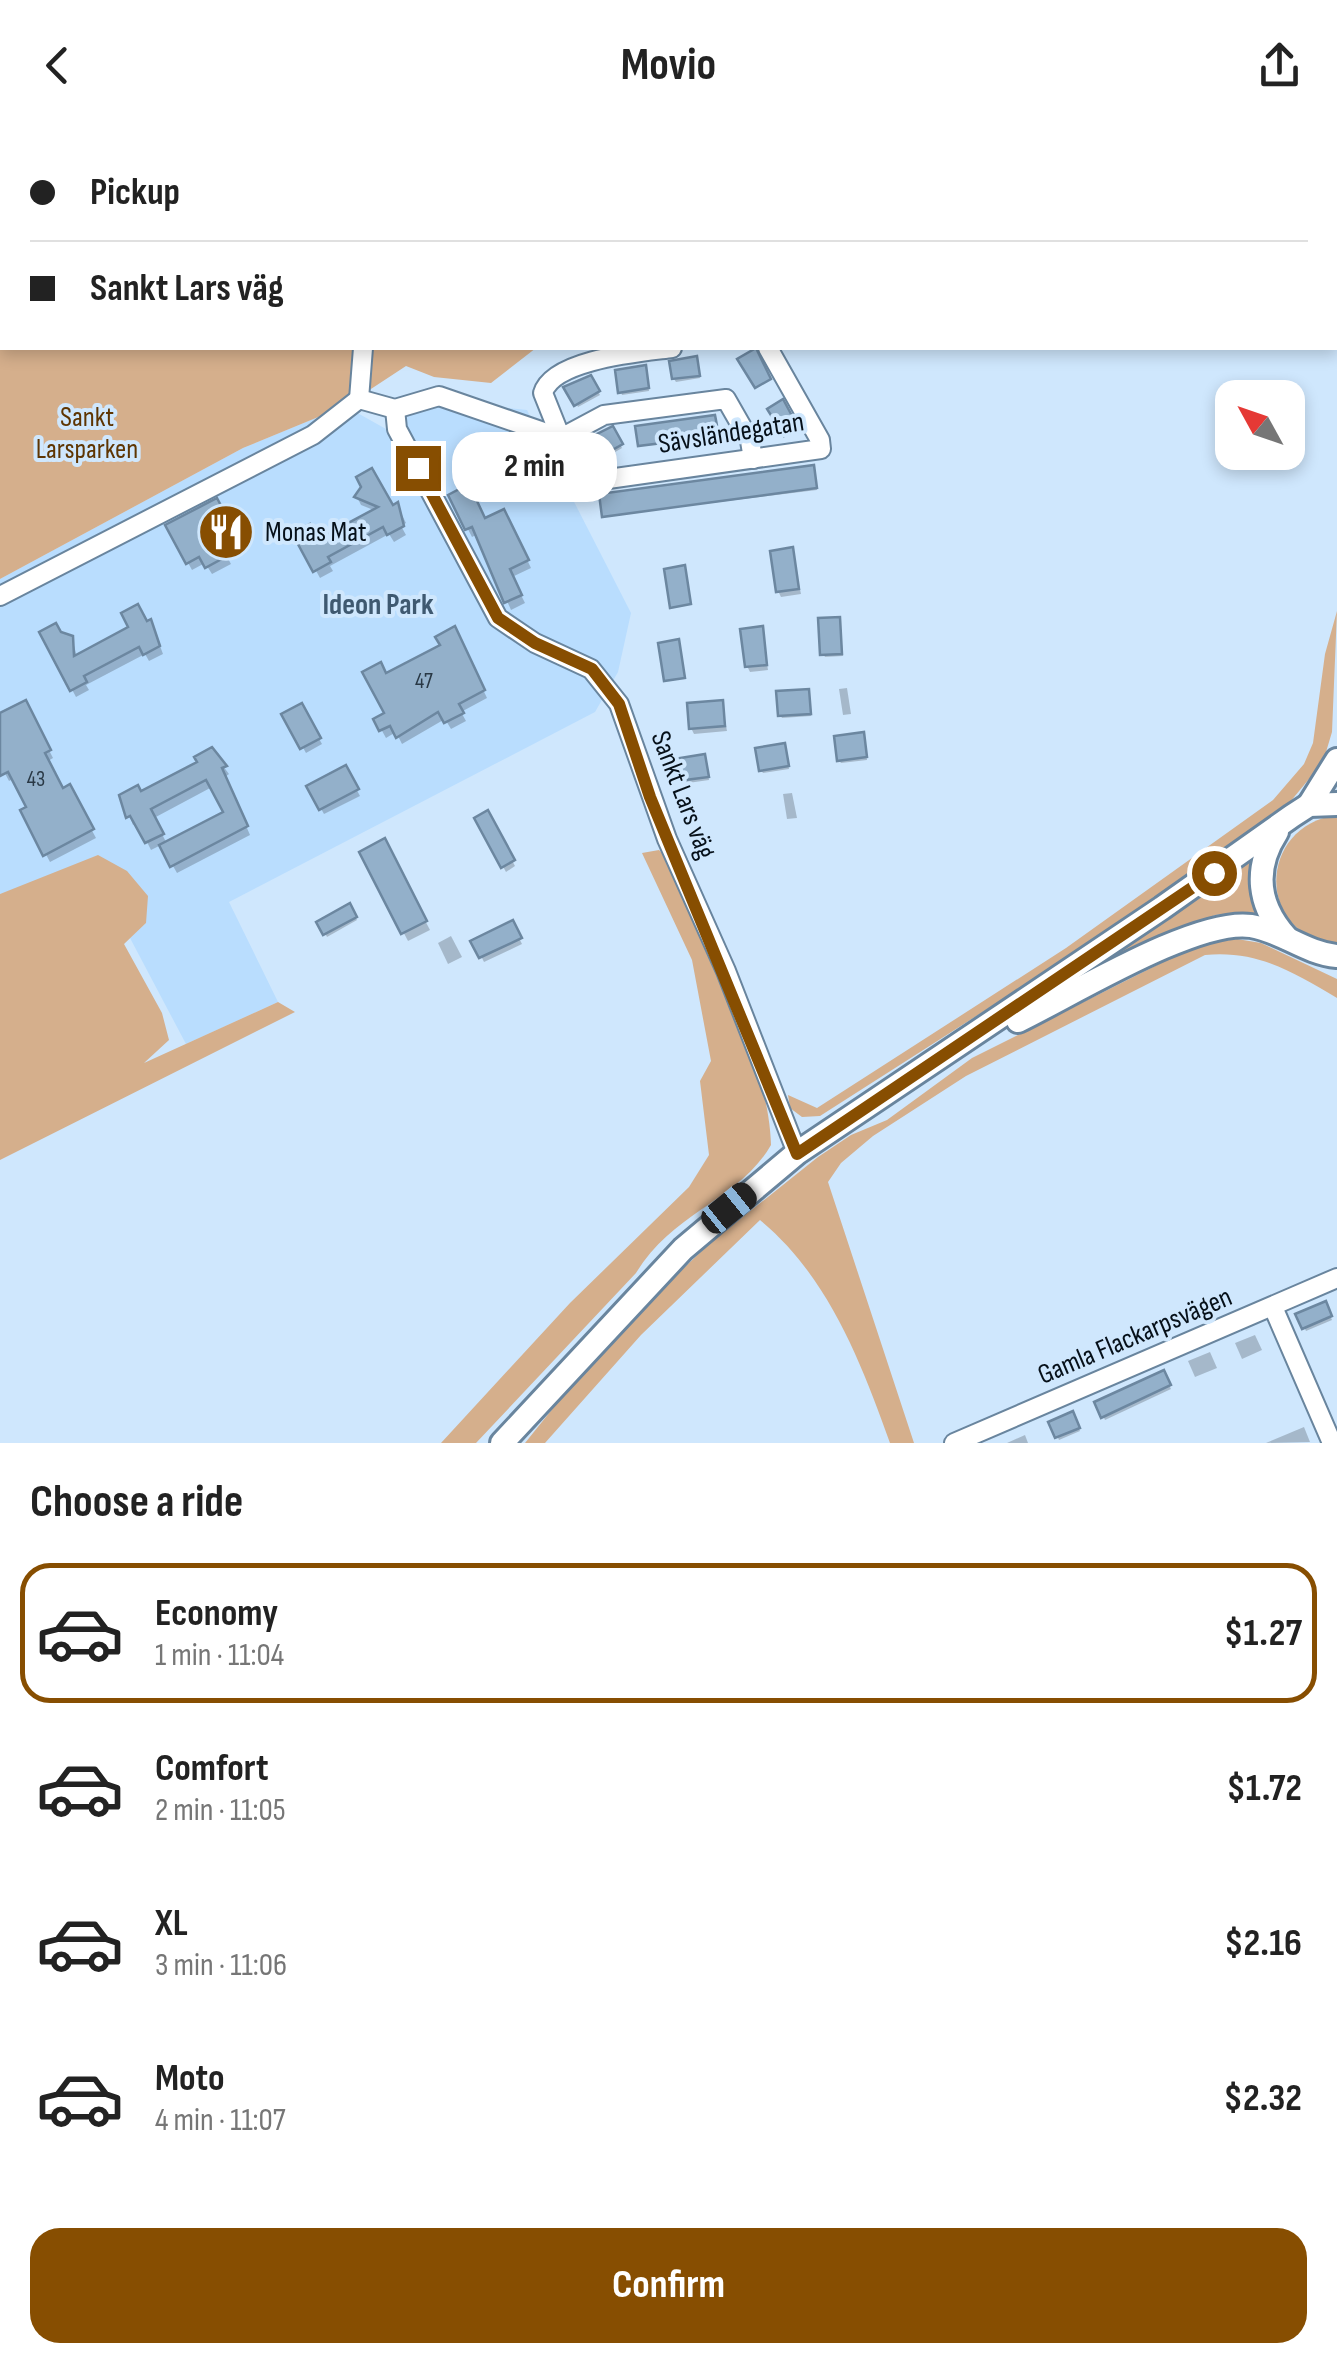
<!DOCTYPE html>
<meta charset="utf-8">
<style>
:root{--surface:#fff;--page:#f2f2f2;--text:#222;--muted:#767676;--line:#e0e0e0;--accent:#874e01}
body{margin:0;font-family:"Sofia Sans Condensed",sans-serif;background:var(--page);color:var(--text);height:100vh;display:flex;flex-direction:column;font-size:38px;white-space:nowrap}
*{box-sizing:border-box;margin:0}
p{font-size:32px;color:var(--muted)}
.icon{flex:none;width:55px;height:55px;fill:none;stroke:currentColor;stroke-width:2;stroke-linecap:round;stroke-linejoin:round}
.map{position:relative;height:1313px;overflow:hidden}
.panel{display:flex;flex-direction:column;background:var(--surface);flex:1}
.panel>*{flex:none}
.guide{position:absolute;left:0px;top:0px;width:1338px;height:220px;box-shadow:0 5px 15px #0003;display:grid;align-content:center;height:220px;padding:0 30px;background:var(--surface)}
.needle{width:65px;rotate:310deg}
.buttons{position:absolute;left:1215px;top:250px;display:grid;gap:20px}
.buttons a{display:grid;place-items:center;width:90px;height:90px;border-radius:20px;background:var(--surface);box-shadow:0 5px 15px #0003;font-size:50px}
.end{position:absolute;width:45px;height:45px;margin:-22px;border:12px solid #874e01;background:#fff;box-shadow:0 0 0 5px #fff}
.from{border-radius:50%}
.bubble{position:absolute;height:70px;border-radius:30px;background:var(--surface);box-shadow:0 5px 15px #0003;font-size:32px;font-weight:700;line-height:70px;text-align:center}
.car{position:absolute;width:30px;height:60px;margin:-30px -15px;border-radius:12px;box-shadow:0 0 8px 2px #0007;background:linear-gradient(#222 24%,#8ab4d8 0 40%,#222 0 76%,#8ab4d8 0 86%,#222 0)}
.guide b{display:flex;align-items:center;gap:35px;height:95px;font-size:38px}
.guide b+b{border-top:2px solid var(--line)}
.guide i{width:25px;height:25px;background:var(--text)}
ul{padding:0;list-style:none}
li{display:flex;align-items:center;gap:30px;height:140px;margin:0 20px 15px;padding:0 10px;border:5px solid transparent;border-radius:30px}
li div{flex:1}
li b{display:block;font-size:38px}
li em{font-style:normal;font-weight:700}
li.current{border-color:var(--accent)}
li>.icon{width:90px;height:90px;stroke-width:1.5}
h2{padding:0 30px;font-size:45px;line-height:120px}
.primary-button{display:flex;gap:20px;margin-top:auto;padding:20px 30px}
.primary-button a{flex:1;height:115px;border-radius:30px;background:var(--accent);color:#fff;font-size:40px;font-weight:700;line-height:115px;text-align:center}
header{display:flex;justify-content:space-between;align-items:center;height:130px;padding:0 30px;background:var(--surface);font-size:45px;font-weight:700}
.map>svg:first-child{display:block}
</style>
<header><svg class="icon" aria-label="back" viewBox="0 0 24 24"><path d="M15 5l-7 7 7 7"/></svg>Movio<svg class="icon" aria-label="share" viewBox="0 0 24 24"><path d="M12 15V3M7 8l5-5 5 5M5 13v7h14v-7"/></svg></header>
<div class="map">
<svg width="1337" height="1313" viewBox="0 0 1337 1313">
<rect width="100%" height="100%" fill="#cfe7fd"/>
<!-- built -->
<path fill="#b9ddfe" d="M 436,271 L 527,280 L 631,483 L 618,542 L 595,582 L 229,772 L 278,872 L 186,914 L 130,808 L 146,793 L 29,755 L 0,764 L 0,449 L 243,318 L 345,276 L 386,299 Z"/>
<!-- green -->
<g fill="#d5af8c">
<path d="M 126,0 L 1337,0 L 1337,39 L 1335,2 L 121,2 Z"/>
<path d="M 0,47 L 2,218 L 536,218 L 491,253 L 434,247 L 406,236 L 345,276 L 243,318 L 0,449 Z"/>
<path d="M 1337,481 L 1332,602 L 1323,632 L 1290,672 L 1128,789 L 820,986 L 802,987 L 790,978 L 788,965 L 817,978 L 1066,818 L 1273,670 L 1304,634 L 1313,613 L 1325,524 Z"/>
<path d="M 1337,685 L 1337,813 C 1256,808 1256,696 1337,685 Z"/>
<path d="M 659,720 L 667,728 C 703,808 769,929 771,1015 C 740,1069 673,1082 636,1143 L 476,1313 L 441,1313 L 570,1173 L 689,1057 L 709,1025 L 700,951 L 711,931 L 692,830 L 642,723 Z"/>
<path d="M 98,725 L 127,741 L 148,766 L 146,793 L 124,814 L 162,883 L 169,910 L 144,933 L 278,872 L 295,882 L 0,1030 L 0,764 Z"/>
<path d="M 1254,725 L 1250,760 L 1262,788 L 1236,783 L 1215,785 L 1080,851 L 1077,845 Z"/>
<path d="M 1237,809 L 1261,813 L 1337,849 L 1337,868 C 1293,842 1258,820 1205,825 L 966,946 L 873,1006 L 841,1033 L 828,1052 L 914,1313 L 890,1313 C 861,1232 828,1146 760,1090 L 641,1205 L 545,1313 L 525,1313 L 591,1231 L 645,1175 L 709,1114 L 818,1027 L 851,1005 L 887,990 L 972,928 L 1169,829 L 1209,813 Z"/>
</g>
<!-- shadow -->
<g fill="#0003" fill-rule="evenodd">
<path d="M 94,0 L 125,0 L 126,2 L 97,2 Z"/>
<path d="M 697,232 L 700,248 L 676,252 L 674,249 Z"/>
<path d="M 646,241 L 649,261 L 622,265 L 621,262 Z"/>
<path d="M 590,248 L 600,265 L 578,277 L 569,257 Z"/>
<path d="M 716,291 L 719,309 L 641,315 Z"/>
<path d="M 612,300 L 622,318 L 598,332 L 587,312 Z"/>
<path d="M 815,341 L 817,360 L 604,386 Z"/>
<path d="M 451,366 L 485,391 L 508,390 L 531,438 L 512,447 L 525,473 L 511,480 L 478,404 L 472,407 Z"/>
<path d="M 357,367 L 392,378 L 397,375 L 406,393 L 401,396 L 406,405 L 394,412 L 389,404 L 330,436 L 333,441 L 320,448 L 296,404 L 318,412 L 376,381 L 361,375 Z"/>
<path d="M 216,372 L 239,415 L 225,423 L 231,434 L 212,444 L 205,433 L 192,440 L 168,396 Z"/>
<path d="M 792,420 L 801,464 L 781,467 L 778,461 Z"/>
<path d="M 840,492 L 843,526 L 825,527 L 823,524 Z"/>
<path d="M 146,494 L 154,500 L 163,524 L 149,531 L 145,524 L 86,555 L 89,560 L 76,567 L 42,503 L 72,508 L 77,527 Z"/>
<path d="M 761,499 L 768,540 L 750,542 L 747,536 Z"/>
<path d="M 458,507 L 487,568 L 461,582 L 466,591 L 451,599 L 445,589 L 402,614 L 396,602 L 386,608 L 376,590 L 387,584 L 386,546 Z"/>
<path d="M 847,558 L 851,584 L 843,585 L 839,559 Z"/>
<path d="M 809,564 L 811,586 L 782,588 L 780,585 Z"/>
<path d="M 25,573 L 53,628 L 48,631 L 63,661 L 69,658 L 96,708 L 50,732 L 23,681 L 30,678 L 15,648 L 9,651 L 0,634 L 0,586 Z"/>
<path d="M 722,573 L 727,601 L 694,604 L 691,598 Z"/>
<path d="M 301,576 L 322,614 L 306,623 L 285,585 Z"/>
<path d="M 864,608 L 867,630 L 841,633 L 839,630 Z"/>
<path d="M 786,619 L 789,639 L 763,643 L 761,640 Z"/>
<path d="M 211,620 L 229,644 L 225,647 L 250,705 L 177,743 L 161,715 L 151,720 L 137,692 L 133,695 L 122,666 L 140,665 L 200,633 ZM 212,657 L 226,683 L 167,714 L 154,688 Z"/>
<path d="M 706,630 L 709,650 L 681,654 L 679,651 Z"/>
<path d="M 345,638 L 360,666 L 324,684 L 309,657 Z"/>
<path d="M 792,663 L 797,688 L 787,689 L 783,664 Z"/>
<path d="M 487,684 L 515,736 L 506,742 L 477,689 Z"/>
<path d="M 384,712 L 430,800 L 408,811 L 362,723 Z"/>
<path d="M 349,776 L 357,790 L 327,807 L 320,793 Z"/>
<path d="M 512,794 L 522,814 L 484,832 L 474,812 Z"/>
<path d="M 451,806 L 462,827 L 448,834 L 438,813 Z"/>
<path d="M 1325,1174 L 1332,1190 L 1306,1201 L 1298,1185 Z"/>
<path d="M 1255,1205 L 1262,1220 L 1242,1229 L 1235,1213 Z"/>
<path d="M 1210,1222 L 1217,1238 L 1195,1247 L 1188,1231 Z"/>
<path d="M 1163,1243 L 1171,1259 L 1105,1290 L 1097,1273 Z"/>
<path d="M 1072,1284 L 1080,1301 L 1059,1310 L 1051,1293 Z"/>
<path d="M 1304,1297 L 1310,1312 L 1266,1313 Z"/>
<path d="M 1025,1305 L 1028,1313 L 1007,1313 Z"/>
</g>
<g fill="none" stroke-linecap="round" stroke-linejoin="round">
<!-- river -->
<g stroke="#cf9255" stroke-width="25">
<path d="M 858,2 L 872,0"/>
<path d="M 0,204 L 2,204"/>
</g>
</g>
<!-- building -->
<g fill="#93b0ca" stroke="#6c87a0" stroke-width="2.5">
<path d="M 756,218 L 771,249 L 755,258 L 737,229 Z"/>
<path d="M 697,226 L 700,246 L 672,249 L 669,231 Z"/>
<path d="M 646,235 L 649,258 L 618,263 L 615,240 Z"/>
<path d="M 591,245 L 600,261 L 574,276 L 563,257 Z"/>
<path d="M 783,269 L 798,297 L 784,306 L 767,279 Z"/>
<path d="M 715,285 L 719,306 L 638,316 L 635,296 Z"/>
<path d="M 613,296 L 623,314 L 594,330 L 583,311 Z"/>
<path d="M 814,335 L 817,358 L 602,387 L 599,364 Z"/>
<path d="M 372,338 L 393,375 L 398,372 L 404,396 L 387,405 L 383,397 L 328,427 L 331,432 L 313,442 L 292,403 L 310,394 L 318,409 L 378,377 L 354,367 L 361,357 L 356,347 Z"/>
<path d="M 469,354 L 485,388 L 504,379 L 529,430 L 510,439 L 522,465 L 504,473 L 472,397 L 465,400 L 448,365 Z"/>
<path d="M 217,368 L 237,406 L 223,414 L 229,425 L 205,438 L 199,427 L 186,434 L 165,395 Z"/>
<path d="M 793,417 L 799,459 L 776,462 L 770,421 Z"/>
<path d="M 685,435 L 691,474 L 670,478 L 664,439 Z"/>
<path d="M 138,474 L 147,491 L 151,489 L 160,516 L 143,525 L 139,517 L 84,546 L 87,552 L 70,561 L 39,502 L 56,493 L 61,502 L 73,506 L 74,526 L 128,497 L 121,483 Z"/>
<path d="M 840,487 L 842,524 L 820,525 L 818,488 Z"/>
<path d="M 455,496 L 485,560 L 459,574 L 464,583 L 444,593 L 438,582 L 396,608 L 390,596 L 379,601 L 373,589 L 384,583 L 362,542 L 381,532 L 386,543 L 440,515 L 435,507 Z"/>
<path d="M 763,496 L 767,535 L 745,537 L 740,499 Z"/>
<path d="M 679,509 L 685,548 L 664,551 L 658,513 Z"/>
<path d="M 809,559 L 811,584 L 778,586 L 776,561 Z"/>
<path d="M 26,570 L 51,620 L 45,623 L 63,658 L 70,654 L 94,699 L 43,726 L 20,680 L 26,677 L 8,642 L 0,646 L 0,583 Z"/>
<path d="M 723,570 L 725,596 L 689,599 L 687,573 Z"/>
<path d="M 302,573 L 321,608 L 300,619 L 281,584 Z"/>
<path d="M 864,602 L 867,627 L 837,631 L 834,606 Z"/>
<path d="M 785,613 L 789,636 L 759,641 L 755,618 Z"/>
<path d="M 212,617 L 227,636 L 222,638 L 248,696 L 170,737 L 159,715 L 223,682 L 206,650 L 151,679 L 164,704 L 145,713 L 130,686 L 126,688 L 119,665 L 138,655 L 141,661 L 197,632 L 194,627 Z"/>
<path d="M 705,624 L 709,647 L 677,651 L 674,629 Z"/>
<path d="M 346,635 L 359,659 L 319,680 L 306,656 Z"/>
<path d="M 488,680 L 515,730 L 501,738 L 474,688 Z"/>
<path d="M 385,708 L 427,791 L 401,804 L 359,722 Z"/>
<path d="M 350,773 L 357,787 L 323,805 L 316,792 Z"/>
<path d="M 513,790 L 522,808 L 479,828 L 470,811 Z"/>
<path d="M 1326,1171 L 1332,1186 L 1302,1199 L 1295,1184 Z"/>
<path d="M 1164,1240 L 1171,1255 L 1101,1288 L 1094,1272 Z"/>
<path d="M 1073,1281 L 1080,1298 L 1055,1308 L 1048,1292 Z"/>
</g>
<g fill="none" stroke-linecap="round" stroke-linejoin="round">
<!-- street casing -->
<g stroke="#69859e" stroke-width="22">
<g id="street">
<path d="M 389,2 L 390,0"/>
<path d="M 363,218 L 359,269 L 395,279 L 439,266 L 561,308 L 580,343 L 594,351 L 821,319 L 820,310 L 768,218"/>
<path d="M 672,218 C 642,222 553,229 543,263 L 561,308 L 604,285 L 726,269 L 750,311 L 753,329"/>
<path d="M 395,279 L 397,299 L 498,488 L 535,513 L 591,539 L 619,574 L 667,709 L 726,841 L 797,1023"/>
<path d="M 0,466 L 313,305 L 359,269"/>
<path d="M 1273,1177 L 1332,1313"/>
<path d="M 954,1313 L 1337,1148"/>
</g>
</g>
<!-- secondary casing -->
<g stroke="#69859e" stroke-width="28">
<g id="secondary">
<path d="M 1309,675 L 1337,630"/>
<path d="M 1277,702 C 1253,739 1258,776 1287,808"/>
<path d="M 1018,891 C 1072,865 1196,788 1251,796 C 1282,801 1305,823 1337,826"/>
<path d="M 502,1313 L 683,1119 L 797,1023 L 1162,778 L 1292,686 L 1309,675 L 1337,674"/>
</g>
</g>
<!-- street -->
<use href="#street" stroke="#fff" stroke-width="18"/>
<!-- secondary -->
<use href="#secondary" stroke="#fff" stroke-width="22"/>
</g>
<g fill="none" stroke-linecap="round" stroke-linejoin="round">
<!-- route -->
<path stroke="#874e01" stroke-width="12" d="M 418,338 L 498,488 L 535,513 L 592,539 L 619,574 L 650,667 L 797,1024 L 1214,743"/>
</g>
<!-- icons -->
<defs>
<g id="restaurant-disc" transform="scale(2.875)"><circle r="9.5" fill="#874e01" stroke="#cfe7fd"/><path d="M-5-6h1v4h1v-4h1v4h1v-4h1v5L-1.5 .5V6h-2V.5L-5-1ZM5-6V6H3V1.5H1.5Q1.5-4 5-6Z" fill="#fff"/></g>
</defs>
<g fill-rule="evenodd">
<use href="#restaurant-disc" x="226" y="402"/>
</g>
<g text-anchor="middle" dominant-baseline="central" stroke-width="8" stroke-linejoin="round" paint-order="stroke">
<!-- number labels -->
<g font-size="22" fill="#293845">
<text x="424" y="551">47</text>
<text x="36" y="649">43</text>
</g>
<!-- park labels -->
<g font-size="28" fill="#5e3502" stroke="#cfe7fd">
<text x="87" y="287">Sankt<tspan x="87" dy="32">Larsparken</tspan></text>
</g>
<!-- street labels -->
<g font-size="28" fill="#061019" stroke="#cfe7fd">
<text transform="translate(731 303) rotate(-9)">Sävsländegatan</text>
<text transform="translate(683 665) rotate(69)">Sankt Lars väg</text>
<text transform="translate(1135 1206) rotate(-23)">Gamla Flackarpsvägen</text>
</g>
<!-- poi labels -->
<g font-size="28" fill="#061019" stroke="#cfe7fd" text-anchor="start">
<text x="265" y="402">Monas Mat</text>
</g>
<!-- neighbourhood labels -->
<g font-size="30" font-weight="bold" fill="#3f5970" stroke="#cfe7fd">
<text x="378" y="475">Ideon Park</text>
</g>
</g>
</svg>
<div class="buttons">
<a><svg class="needle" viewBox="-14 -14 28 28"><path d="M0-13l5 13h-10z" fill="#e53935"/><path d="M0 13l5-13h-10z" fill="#767676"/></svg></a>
</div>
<i class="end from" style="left:1214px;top:743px"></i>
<i class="end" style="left:418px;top:338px"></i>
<div class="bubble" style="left:452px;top:302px;width:165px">2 min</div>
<i class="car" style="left:729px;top:1078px;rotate:51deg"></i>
<div class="guide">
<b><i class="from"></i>Pickup</b>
<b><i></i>Sankt Lars väg</b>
</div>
</div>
<section class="panel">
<h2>Choose a ride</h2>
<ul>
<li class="current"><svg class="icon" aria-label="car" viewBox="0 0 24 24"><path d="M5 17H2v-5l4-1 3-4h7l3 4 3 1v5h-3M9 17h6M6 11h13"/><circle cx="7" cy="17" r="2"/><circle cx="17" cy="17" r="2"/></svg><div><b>Economy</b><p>1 min · 11:04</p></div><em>$1.27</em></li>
<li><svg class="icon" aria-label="car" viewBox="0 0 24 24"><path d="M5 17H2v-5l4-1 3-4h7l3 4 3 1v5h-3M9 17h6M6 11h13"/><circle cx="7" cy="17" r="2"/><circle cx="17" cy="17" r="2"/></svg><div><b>Comfort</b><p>2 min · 11:05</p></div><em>$1.72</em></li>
<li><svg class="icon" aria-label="car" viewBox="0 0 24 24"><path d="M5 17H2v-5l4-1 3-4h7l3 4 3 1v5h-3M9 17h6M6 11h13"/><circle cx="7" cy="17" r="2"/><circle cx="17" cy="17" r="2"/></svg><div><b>XL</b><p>3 min · 11:06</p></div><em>$2.16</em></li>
<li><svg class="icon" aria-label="car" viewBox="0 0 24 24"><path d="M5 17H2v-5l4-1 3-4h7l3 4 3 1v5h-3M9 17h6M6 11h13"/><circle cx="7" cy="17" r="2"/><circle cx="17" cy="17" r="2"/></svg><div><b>Moto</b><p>4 min · 11:07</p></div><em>$2.32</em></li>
</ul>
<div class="primary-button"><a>Confirm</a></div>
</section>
